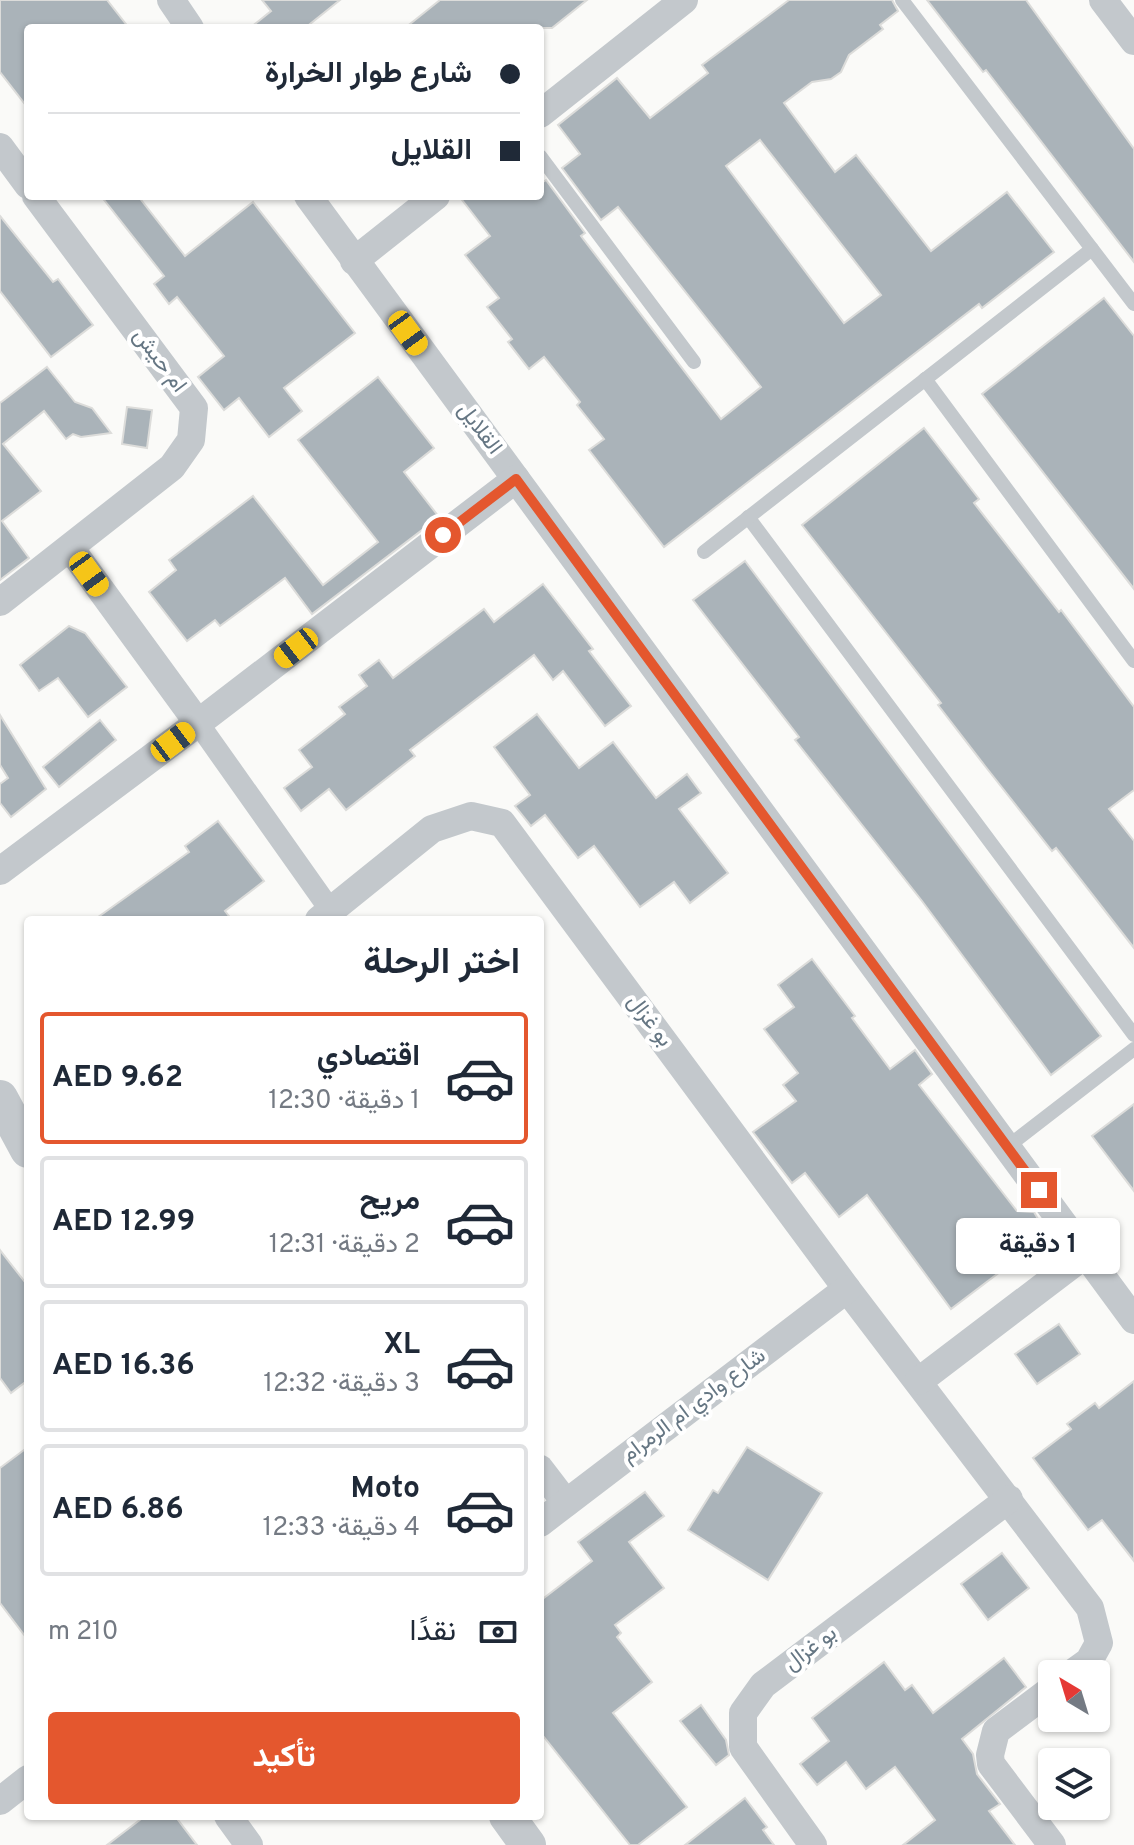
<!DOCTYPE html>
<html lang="ar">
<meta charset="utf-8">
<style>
:root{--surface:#fff;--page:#f6f6f7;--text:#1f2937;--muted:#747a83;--line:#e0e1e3;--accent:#e4572e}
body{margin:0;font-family:Overpass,Vazirmatn,sans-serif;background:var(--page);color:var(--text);direction:rtl;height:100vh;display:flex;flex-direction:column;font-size:30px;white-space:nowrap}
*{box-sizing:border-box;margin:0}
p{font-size:26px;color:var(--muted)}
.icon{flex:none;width:44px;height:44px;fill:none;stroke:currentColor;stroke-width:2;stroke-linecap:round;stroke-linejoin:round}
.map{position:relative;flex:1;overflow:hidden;direction:ltr}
.drawer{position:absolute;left:24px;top:916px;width:520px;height:904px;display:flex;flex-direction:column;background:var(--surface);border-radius:8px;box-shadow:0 2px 6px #0004;direction:rtl}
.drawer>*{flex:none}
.top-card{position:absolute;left:24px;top:24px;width:520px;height:176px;border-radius:8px;box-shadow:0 2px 6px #0004;direction:rtl;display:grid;align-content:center;height:176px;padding:0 24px;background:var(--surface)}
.needle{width:52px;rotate:322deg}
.fabs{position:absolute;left:1038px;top:1660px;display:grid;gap:16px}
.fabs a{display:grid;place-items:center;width:72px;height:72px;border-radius:8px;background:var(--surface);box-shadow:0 2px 6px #0004;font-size:40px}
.end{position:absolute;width:36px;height:36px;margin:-18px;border:10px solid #e4572e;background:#fff;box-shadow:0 0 0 4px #fff}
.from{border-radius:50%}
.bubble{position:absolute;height:56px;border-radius:8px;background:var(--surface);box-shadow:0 2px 6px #0004;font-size:26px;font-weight:700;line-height:56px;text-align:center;direction:rtl}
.car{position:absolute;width:24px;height:48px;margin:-24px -12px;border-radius:10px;box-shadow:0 0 6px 2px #0007;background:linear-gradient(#f5c518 24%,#345 0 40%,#f5c518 0 76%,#345 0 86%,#f5c518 0)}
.top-card b{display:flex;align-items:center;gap:28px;height:76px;font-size:30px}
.top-card b+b{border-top:2px solid var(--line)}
.top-card i{width:20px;height:20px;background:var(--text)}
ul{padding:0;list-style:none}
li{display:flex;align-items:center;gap:24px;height:132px;margin:0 16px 12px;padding:0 8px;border:4px solid var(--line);border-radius:8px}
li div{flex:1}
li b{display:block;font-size:30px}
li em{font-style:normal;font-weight:700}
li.selected{border-color:var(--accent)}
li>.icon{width:72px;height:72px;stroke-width:1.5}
h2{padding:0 24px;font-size:36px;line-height:96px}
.pay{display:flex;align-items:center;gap:20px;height:88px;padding:0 24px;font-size:30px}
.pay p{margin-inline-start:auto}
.primary-button{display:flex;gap:16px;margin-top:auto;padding:16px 24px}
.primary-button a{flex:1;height:92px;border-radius:8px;background:var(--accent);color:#fff;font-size:32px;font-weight:700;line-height:92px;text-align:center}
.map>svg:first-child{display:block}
</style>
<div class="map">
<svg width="1134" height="1845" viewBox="0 0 1134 1845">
<rect width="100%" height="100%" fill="#fafaf8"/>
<!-- building -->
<g fill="#aab3b9" stroke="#dcdcda" stroke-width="2" fill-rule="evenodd">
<path d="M 0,0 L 107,0 L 129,28 L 28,28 L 28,108 L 0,72 Z"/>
<path d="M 262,0 L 340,0 L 305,28 L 250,28 L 271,11 Z"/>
<path d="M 440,0 L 587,0 L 552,28 L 405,28 Z"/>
<path d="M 789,0 L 892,0 L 898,11 L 880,25 L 883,29 L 849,55 L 841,72 L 831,79 L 812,82 L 784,103 L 835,172 L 856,155 L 931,251 L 1007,192 L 1054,252 L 982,308 L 979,304 L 664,547 L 589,450 L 604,439 L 577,405 L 580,402 L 544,357 L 529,369 L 508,342 L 512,339 L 487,307 L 499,298 L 465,255 L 490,236 L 459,196 L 540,196 L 540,184 L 546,180 L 585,233 L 581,236 L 721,419 L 761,387 L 618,207 L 601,220 L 562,168 L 580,154 L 558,125 L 617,78 L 650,118 L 708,73 L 702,65 ZM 760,140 L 881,295 L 844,323 L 726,166 Z"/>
<path d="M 927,0 L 1026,0 L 1134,149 L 1134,262 L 986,70 L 983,72 Z"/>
<path d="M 101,196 L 138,196 L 185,256 L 253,202 L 355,333 L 284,388 L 302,411 L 269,437 L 239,398 L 224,410 L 198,377 L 224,356 L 177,297 L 169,304 L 154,284 L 164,276 Z"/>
<path d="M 0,216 L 53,282 L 58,279 L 93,325 L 51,357 L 0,291 Z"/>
<path d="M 1104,298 L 1134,336 L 1134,589 L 982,394 Z"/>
<path d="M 47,367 L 75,402 L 92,408 L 111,433 L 81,437 L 73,434 L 66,439 L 44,411 L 3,444 L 41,491 L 2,521 L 29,558 L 0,580 L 0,403 Z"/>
<path d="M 378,377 L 434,448 L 404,472 L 439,517 L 312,614 L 285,578 L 220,626 L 215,620 L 187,641 L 149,592 L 176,570 L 169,560 L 253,496 L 323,585 L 378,542 L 298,440 Z"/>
<path d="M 127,407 L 152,410 L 147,448 L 122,444 Z"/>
<path d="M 924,428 L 979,499 L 974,503 L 1059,612 L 1061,610 L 1134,707 L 1134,790 L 1109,809 L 1134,841 L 1134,948 L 1056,848 L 1052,851 L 985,766 L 938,705 L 941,703 L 802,525 Z"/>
<path d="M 745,561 L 1101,1036 L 1051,1075 L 922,901 L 795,740 L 799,737 L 693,600 Z"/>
<path d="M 543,584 L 593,649 L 589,651 L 631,706 L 605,726 L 563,671 L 553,680 L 534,655 L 410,750 L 415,756 L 346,810 L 329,789 L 301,811 L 284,788 L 312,767 L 299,750 L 345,714 L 339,707 L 367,686 L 359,675 L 379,660 L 393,678 L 484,609 L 494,622 Z"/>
<path d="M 69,626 L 85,633 L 127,687 L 88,717 L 58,678 L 39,691 L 20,665 Z"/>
<path d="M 537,714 L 579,768 L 613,742 L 656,798 L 687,774 L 701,793 L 679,809 L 728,873 L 690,903 L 674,882 L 640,907 L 594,846 L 578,858 L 545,815 L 531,826 L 515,806 L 530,795 L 494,747 Z"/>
<path d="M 0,715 L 46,789 L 11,817 L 0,803 L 0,784 L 8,778 L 0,765 Z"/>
<path d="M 100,720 L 116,740 L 59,787 L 43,767 Z"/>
<path d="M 218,821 L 264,881 L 225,911 L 232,920 L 94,920 L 189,852 L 185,846 Z"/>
<path d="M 812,959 L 855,1016 L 852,1018 L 890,1069 L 915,1050 L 932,1074 L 919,1085 L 1017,1211 L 1034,1212 L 1038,1219 L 1036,1257 L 1021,1256 L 951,1309 L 867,1195 L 839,1217 L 805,1173 L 792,1183 L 753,1132 L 796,1101 L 783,1085 L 798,1073 L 764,1029 L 794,1007 L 778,985 Z"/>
<path d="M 1134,1104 L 1134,1191 L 1092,1136 Z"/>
<path d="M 0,1250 L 28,1286 L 28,1380 L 11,1393 L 0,1378 Z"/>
<path d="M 1059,1324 L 1080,1354 L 1037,1384 L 1015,1354 Z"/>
<path d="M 1134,1381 L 1134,1561 L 1102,1520 L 1088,1530 L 1033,1458 L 1071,1429 L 1067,1424 L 1095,1403 L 1099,1408 Z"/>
<path d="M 28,1447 L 28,1640 L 0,1603 L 0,1468 Z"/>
<path d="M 747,1447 L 822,1493 L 768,1580 L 688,1530 L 713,1490 L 718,1493 Z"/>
<path d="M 645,1492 L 664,1516 L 629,1542 L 664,1588 L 615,1625 L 621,1633 L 617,1637 L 652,1682 L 613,1713 L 687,1807 L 638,1845 L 630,1845 L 540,1732 L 540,1601 L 592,1561 L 578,1542 Z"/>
<path d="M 1002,1553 L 1029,1588 L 988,1620 L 961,1584 Z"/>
<path d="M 1004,1658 L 1026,1687 L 962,1739 L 973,1754 L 977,1774 L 1000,1804 L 989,1811 L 1015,1845 L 903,1845 L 935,1820 L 895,1767 L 866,1789 L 846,1762 L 817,1785 L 800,1764 L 829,1741 L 812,1718 L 884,1662 L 905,1690 L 912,1685 L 933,1713 Z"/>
<path d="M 701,1705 L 726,1740 L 729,1755 L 716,1765 L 680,1721 Z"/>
<path d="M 745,1798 L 767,1827 L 763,1830 L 774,1845 L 685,1845 Z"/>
<path d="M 145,1816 L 175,1816 L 197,1845 L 107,1845 Z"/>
</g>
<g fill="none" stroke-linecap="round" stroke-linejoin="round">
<!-- service -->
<g stroke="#c3c8cc" stroke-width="14">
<path d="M 902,0 L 1134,304"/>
<path d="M 540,156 L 694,362"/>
<path d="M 925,379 L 1134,661"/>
<path d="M 748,517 L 1134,1035"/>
<path d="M 704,552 L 1092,249"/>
<path d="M 1007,1147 L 1134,1049"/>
</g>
<!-- pedestrian -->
<path stroke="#c3c8cc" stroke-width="22" d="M 198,723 L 331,911"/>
<!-- minor -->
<g stroke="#c3c8cc" stroke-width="28">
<path d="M 171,0 L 190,28"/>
<path d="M 1103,0 L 1134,41"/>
<path d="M 540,114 L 684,0"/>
<path d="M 0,147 L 28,185"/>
<path d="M 308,196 L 1134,1320"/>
<path d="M 354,261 L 436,196"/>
<path d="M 71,549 L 198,723"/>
<path d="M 0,602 L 172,467 L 191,440 L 194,408 L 36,196"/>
<path d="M 0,871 L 198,723 L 516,479"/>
<path d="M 319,920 L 432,829 L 471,816 L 502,823 L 847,1289 L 1090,1608 L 1099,1643 L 1089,1661 L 1071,1674"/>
<path d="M 919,1381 L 1086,1254"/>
<path d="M 540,1469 L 566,1503"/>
<path d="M 540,1523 L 847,1289"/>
<path d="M 0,1801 L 28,1779"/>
<path d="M 228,1816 L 249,1845"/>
<path d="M 813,1845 L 743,1747 L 743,1713 L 763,1685 L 1009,1499"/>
<path d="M 1052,1845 L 991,1764 L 990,1755 L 996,1731 L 1052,1689"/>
</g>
<!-- tertiary -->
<g stroke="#c3c8cc" stroke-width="36">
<path d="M 0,1098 L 28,1150"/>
<path d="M 507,1816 L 528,1845"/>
</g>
</g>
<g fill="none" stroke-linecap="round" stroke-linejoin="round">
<!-- route -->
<path stroke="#e4572e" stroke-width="10" d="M 443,535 L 516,479 L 1039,1190"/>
</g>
<g text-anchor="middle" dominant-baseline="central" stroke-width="8" stroke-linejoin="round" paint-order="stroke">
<!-- street labels -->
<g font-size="22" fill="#657683" stroke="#fff">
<text transform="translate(159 361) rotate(53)">ام حيش</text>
<text transform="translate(479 429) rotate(53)">القلايل</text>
<text transform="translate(649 1021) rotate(53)">بو غزال</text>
<text transform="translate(694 1406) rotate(-37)">شارع وادي ام الرمرام</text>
<text transform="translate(811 1649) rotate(-37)">بو غزال</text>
</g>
</g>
</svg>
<div class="fabs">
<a><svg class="needle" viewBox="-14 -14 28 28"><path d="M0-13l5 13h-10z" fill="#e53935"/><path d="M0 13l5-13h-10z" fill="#747a83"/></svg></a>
<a><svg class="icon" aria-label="layers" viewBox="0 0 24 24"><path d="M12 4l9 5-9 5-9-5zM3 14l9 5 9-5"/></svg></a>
</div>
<i class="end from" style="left:443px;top:535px"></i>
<i class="end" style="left:1039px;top:1190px"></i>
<div class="bubble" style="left:956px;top:1218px;width:164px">1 دقيقة</div>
<i class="car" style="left:408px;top:333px;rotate:144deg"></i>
<i class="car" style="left:89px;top:574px;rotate:144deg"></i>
<i class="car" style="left:296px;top:648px;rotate:232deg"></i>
<i class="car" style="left:173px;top:742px;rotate:53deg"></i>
<div class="top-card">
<b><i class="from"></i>شارع طوار الخرارة</b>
<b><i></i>القلايل</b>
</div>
<section class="drawer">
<h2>اختر الرحلة</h2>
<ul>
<li class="selected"><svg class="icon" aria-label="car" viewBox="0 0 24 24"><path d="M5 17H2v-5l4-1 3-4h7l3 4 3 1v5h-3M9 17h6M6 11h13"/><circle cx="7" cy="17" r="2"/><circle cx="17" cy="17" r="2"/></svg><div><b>اقتصادي</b><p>1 دقيقة · 12:30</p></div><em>AED 9.62</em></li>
<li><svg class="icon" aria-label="car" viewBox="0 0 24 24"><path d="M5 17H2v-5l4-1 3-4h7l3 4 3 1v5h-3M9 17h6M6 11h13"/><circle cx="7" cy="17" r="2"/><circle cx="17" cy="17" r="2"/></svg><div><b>مريح</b><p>2 دقيقة · 12:31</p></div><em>AED 12.99</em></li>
<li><svg class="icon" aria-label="car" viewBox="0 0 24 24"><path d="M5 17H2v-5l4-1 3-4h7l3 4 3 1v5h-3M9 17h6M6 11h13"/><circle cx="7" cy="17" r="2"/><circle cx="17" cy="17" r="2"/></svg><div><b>XL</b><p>3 دقيقة · 12:32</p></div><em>AED 16.36</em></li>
<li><svg class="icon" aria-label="car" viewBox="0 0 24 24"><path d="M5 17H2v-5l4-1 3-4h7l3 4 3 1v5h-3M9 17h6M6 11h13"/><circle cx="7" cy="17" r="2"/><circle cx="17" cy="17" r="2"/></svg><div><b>Moto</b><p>4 دقيقة · 12:33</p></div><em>AED 6.86</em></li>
</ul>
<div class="pay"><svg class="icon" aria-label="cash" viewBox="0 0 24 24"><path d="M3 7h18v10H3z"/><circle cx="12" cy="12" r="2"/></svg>نقدًا<p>210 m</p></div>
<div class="primary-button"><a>تأكيد</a></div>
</section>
</div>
